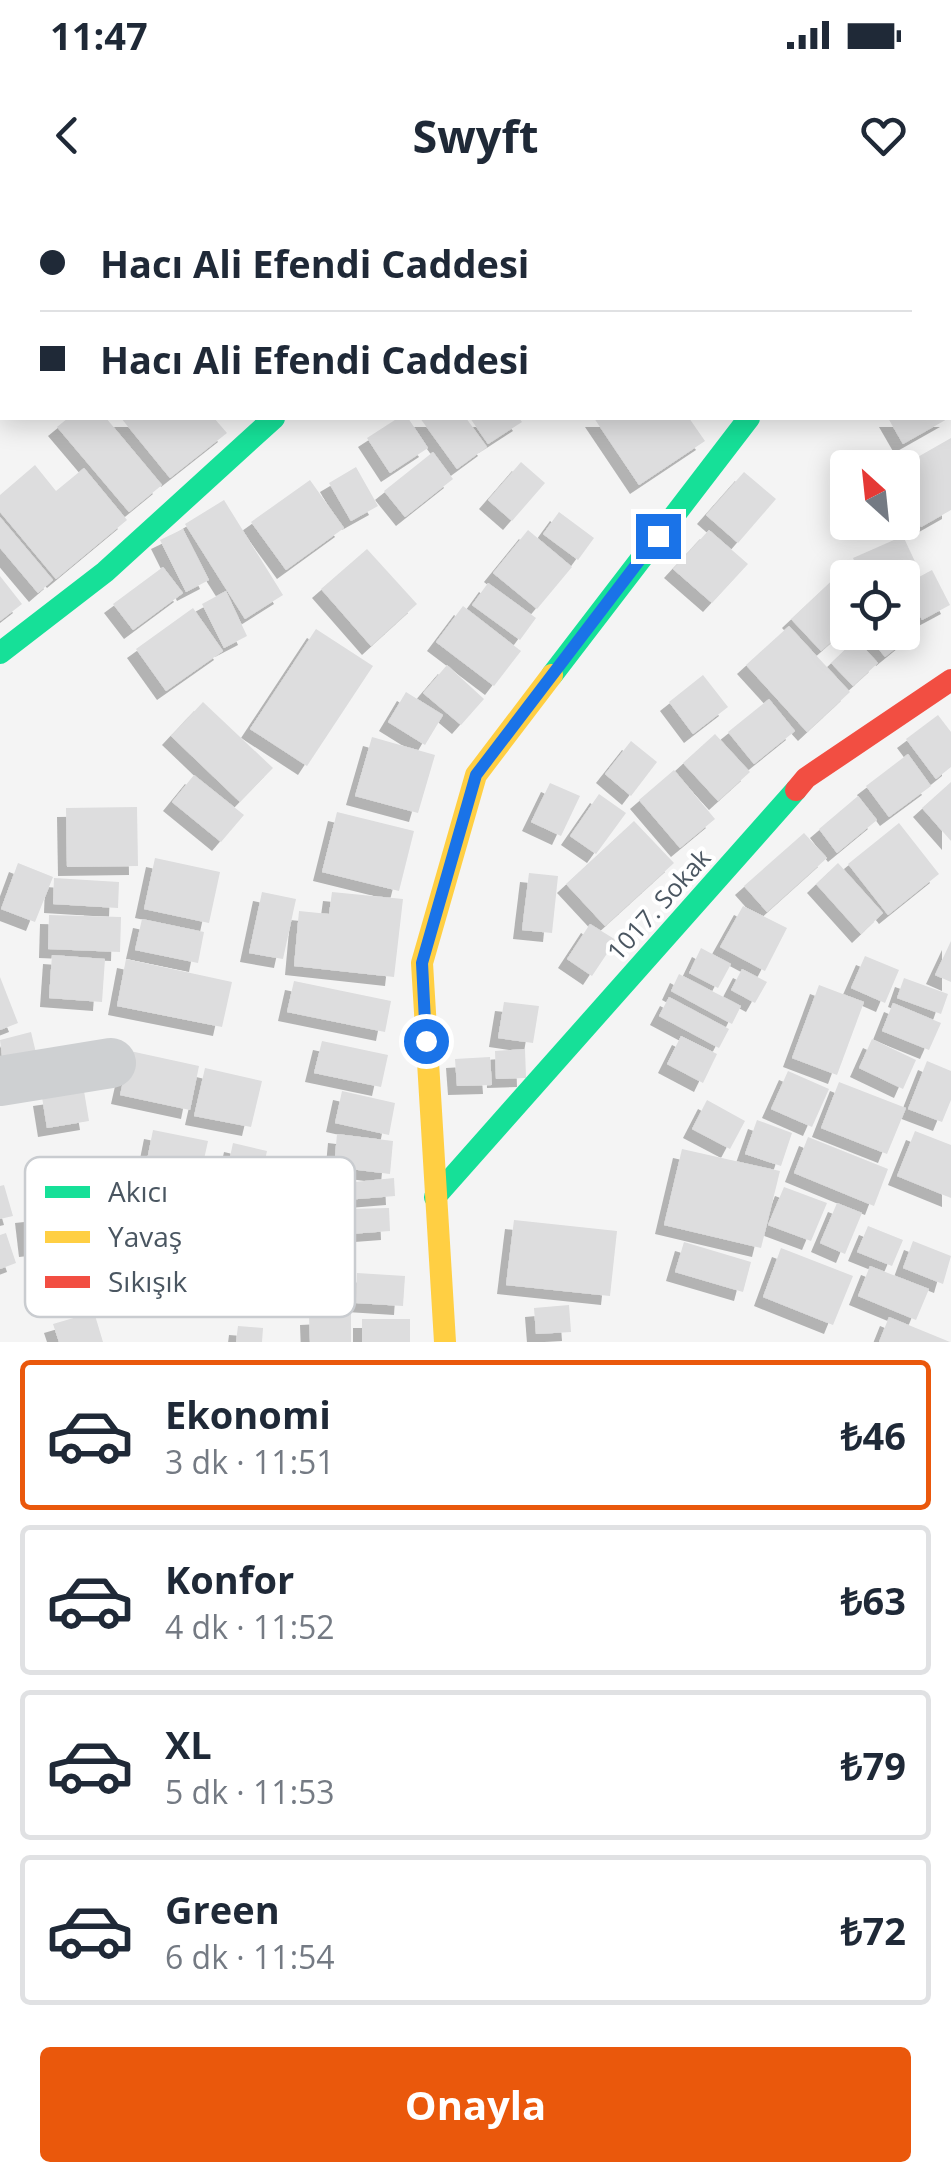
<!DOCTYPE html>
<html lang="tr">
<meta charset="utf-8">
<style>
:root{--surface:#fff;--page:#f6f6f7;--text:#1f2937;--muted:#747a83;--line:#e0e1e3;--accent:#ea580c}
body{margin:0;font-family:"Open Sans",sans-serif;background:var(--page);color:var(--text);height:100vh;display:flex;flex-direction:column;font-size:38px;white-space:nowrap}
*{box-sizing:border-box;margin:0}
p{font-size:32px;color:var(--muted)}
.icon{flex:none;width:55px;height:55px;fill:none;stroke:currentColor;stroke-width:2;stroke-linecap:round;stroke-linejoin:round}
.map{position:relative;height:1142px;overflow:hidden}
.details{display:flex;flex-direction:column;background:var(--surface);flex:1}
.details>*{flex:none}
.banner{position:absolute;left:0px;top:0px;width:952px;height:220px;box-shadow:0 5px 25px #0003;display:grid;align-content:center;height:220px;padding:0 40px;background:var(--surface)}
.needle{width:65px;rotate:333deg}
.buttons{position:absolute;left:830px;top:250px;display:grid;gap:20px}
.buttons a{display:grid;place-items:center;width:90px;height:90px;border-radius:10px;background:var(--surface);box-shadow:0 5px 25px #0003;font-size:50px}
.end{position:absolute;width:45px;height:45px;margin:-22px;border:12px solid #1a73e8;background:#fff;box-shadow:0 0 0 5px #fff}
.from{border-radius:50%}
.banner b{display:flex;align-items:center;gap:35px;height:95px;font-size:38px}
.banner b+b{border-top:2px solid var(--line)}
.banner i{width:25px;height:25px;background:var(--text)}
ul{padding:18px 0 0;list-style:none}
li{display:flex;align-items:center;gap:30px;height:150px;margin:0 20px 15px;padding:0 20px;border:5px solid var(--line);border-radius:10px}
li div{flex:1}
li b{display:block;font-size:38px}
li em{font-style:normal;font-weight:700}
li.selected{border-color:var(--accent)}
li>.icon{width:90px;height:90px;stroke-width:1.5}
.action{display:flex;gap:20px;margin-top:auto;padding:20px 40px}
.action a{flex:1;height:115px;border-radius:10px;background:var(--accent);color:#fff;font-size:40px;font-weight:700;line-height:115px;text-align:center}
.status{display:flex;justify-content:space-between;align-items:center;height:70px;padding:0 50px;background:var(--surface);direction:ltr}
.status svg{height:28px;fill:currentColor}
header{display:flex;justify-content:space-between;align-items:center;height:130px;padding:0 40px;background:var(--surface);font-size:45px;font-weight:700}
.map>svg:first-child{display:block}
</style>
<div class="status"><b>11:47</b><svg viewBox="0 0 49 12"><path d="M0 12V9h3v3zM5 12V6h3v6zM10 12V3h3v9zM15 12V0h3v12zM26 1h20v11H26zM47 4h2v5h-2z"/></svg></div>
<header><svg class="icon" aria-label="back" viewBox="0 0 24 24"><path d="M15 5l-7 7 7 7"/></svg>Swyft<svg class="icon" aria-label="heart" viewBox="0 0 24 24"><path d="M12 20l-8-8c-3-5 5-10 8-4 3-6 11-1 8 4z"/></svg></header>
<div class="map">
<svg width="951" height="1142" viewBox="0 0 951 1142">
<defs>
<filter id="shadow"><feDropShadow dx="-9" dy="9" stdDeviation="0" flood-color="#0004"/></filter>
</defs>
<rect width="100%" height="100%" fill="#f4f4f4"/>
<!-- building -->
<g fill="#ddddde" filter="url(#shadow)">
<path d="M 68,218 L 106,218 L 162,285 L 129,312 L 57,227 Z"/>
<path d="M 121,218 L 214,218 L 227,233 L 170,278 Z"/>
<path d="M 398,218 L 408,218 L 428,248 L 390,273 L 367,238 Z"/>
<path d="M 420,218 L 466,218 L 487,247 L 457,269 Z"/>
<path d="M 470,218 L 519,218 L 522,222 L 488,244 Z"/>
<path d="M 594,218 L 689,218 L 705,241 L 639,285 Z"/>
<path d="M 888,218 L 949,218 L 903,244 Z"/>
<path d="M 951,238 L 951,310 L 921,327 L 902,296 L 902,266 Z"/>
<path d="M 433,252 L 453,279 L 405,317 L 384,291 Z"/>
<path d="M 521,262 L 545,283 L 512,321 L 488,300 Z"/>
<path d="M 35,265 L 56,291 L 84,268 L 127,320 L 56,379 L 0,312 L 0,295 Z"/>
<path d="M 356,267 L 378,306 L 351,321 L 329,283 Z"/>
<path d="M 744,272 L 776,299 L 738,343 L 706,315 Z"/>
<path d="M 310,280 L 344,328 L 286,370 L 251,322 Z"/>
<path d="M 224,300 L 283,395 L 245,419 L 185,324 Z"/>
<path d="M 559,312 L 594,338 L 578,360 L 543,334 Z"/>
<path d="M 0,317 L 53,380 L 38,393 L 0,348 Z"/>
<path d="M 183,329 L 209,380 L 186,392 L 160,340 Z"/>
<path d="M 528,330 L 572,367 L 537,409 L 493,373 Z"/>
<path d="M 709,330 L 748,364 L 712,403 L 673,369 Z"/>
<path d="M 903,336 L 918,368 L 898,378 L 862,378 L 853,358 Z"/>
<path d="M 367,349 L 417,404 L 371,446 L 321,389 Z"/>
<path d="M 163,367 L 183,393 L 133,430 L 113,404 Z"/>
<path d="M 932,370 L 950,405 L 922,420 L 904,385 Z"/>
<path d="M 841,372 L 848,379 L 848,427 L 821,451 L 791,419 Z"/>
<path d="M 0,376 L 22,404 L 0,421 Z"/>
<path d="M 488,383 L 536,418 L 520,440 L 472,405 Z"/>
<path d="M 226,391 L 247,436 L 224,448 L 202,404 Z"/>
<path d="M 463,406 L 521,451 L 494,486 L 436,442 Z"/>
<path d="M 193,408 L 223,451 L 166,491 L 136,449 Z"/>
<path d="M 902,423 L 912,435 L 885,457 L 865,432 L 902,432 Z"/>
<path d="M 789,426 L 850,492 L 807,532 L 746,465 Z"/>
<path d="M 316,429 L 373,466 L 307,566 L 250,529 Z"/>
<path d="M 856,439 L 878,463 L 853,486 L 831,463 Z"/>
<path d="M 447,465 L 484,499 L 461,525 L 423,493 Z"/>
<path d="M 703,475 L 728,507 L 693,534 L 669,502 Z"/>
<path d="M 406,492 L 443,515 L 425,545 L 388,522 Z"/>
<path d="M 769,499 L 795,531 L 754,564 L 728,532 Z"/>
<path d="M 203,502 L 273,568 L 240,602 L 171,536 Z"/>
<path d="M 938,515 L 951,532 L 951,567 L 936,579 L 906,539 Z"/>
<path d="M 715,534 L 750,572 L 718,601 L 683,563 Z"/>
<path d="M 372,537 L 435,555 L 418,613 L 355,596 Z"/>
<path d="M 631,541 L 657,562 L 631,596 L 605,574 Z"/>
<path d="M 908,554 L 931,586 L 889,617 L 866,586 Z"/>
<path d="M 674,570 L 715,619 L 680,648 L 639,600 Z"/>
<path d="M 194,575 L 244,615 L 221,642 L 172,602 Z"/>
<path d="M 951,582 L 951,641 L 922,608 Z"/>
<path d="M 550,583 L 580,596 L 561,636 L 531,622 Z"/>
<path d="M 599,594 L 626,613 L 596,654 L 570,636 Z"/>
<path d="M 858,596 L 877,620 L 837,653 L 819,629 Z"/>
<path d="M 137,607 L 138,666 L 67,667 L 66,608 Z"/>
<path d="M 337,612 L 414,631 L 399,691 L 322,672 Z"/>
<path d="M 634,621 L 674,663 L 605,726 L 566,684 Z"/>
<path d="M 899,623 L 939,674 L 888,715 L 848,664 Z"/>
<path d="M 804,633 L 827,658 L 767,712 L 744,686 Z"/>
<path d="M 155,658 L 220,672 L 209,723 L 144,709 Z"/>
<path d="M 18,663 L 53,677 L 35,722 L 1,709 Z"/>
<path d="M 838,663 L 883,713 L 861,734 L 816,684 Z"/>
<path d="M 529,673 L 558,676 L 552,733 L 522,730 Z"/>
<path d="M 54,678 L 119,682 L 118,708 L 53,704 Z"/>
<path d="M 262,692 L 296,699 L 283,759 L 249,753 Z"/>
<path d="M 332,692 L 403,699 L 394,777 L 294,766 L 299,711 L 329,714 Z"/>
<path d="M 743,706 L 787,728 L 765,771 L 720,747 Z"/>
<path d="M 49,715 L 121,717 L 120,752 L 48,749 Z"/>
<path d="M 142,719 L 204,732 L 198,763 L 135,750 Z"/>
<path d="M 590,724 L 616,740 L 592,776 L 567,759 Z"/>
<path d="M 951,741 L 951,782 L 935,775 Z"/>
<path d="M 701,748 L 731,764 L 718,788 L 689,773 Z"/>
<path d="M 52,755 L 105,759 L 102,802 L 49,798 Z"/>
<path d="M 865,756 L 899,770 L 885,803 L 851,788 Z"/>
<path d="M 126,759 L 232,782 L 222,827 L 117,806 Z"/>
<path d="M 742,769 L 767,782 L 755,803 L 731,790 Z"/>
<path d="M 679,774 L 741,806 L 732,824 L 671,791 Z"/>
<path d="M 0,777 L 18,823 L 0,830 Z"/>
<path d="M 904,778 L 948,794 L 941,814 L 897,798 Z"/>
<path d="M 294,781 L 391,801 L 385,832 L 287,812 Z"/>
<path d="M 819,785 L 864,802 L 837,875 L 792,858 Z"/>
<path d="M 669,797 L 729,829 L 719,848 L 659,816 Z"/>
<path d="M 504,802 L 539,806 L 533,843 L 498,838 Z"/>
<path d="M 893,803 L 941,823 L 929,850 L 882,831 Z"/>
<path d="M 31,832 L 37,857 L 3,864 L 0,840 Z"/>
<path d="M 681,836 L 717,854 L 703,883 L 667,864 Z"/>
<path d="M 872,839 L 916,860 L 903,889 L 859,868 Z"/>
<path d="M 322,841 L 388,855 L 381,887 L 314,873 Z"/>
<path d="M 525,849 L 526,878 L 496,879 L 495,851 Z"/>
<path d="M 130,851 L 199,866 L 190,910 L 120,895 Z"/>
<path d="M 490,857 L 492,885 L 457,886 L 455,859 Z"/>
<path d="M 927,861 L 951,871 L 951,900 L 942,922 L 908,909 Z"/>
<path d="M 205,868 L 262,881 L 251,927 L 194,916 Z"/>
<path d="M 788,871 L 829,889 L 812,927 L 771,909 Z"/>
<path d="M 839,882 L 906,908 L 887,954 L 821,928 Z"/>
<path d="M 84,891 L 89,921 L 47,928 L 42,897 Z"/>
<path d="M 342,891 L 395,903 L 389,935 L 335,923 Z"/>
<path d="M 707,900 L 745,921 L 730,949 L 692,929 Z"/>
<path d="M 757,920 L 792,933 L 781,966 L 745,954 Z"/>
<path d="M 153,930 L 208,941 L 198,987 L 144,975 Z"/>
<path d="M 915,931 L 951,945 L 951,998 L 897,976 Z"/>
<path d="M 337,934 L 393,941 L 390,974 L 334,967 Z"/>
<path d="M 808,937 L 888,969 L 874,1006 L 794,973 Z"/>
<path d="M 233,943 L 267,951 L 259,987 L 225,980 Z"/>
<path d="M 682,949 L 780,971 L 761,1048 L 664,1025 Z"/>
<path d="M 394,978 L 395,996 L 346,1000 L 345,983 Z"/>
<path d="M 4,985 L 13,1016 L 0,1019 L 0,986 Z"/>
<path d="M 784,987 L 827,1003 L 811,1041 L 768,1025 Z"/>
<path d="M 837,1003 L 862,1013 L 845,1054 L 820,1043 Z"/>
<path d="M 389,1008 L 390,1031 L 350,1034 L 348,1009 Z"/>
<path d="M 62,1010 L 65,1044 L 28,1048 L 24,1014 Z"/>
<path d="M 514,1020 L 617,1031 L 610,1096 L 506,1085 Z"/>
<path d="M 868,1026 L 903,1040 L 892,1066 L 857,1052 Z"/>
<path d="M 6,1033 L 16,1063 L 0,1069 L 0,1035 Z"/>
<path d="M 913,1041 L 951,1056 L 943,1084 L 903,1068 Z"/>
<path d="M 684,1042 L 751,1062 L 743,1092 L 675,1072 Z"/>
<path d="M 781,1048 L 853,1076 L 833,1125 L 763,1097 Z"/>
<path d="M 870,1066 L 929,1089 L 916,1120 L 858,1096 Z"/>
<path d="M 357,1073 L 405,1076 L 403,1106 L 356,1103 Z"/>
<path d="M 569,1105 L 571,1132 L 536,1134 L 534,1108 Z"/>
<path d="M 94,1112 L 103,1142 L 59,1142 L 53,1124 Z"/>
<path d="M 351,1114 L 351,1142 L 310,1142 L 309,1116 Z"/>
<path d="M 889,1117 L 950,1142 L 879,1142 Z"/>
<rect x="362" y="1119" width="48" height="23"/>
<path d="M 238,1126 L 263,1128 L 262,1142 L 236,1142 Z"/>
</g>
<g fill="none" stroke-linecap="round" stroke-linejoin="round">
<!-- street -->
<g stroke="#ced0d2" stroke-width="50">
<path d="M 860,0 L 862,2"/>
<path d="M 724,2 L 730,0"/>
<path d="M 950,129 L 951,130"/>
<path d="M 0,881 L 111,863"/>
</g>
<!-- fast -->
<g stroke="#16e098" stroke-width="22">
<path d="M 920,2 L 922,0"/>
<path d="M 0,453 L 105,372 L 274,218"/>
<path d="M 552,475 L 749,218"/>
<path d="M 435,997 L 796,590"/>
</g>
<!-- slow -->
<path stroke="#ffcf43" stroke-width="22" d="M 445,1142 L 422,763 L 476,575 L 552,475"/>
<!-- jam -->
<path stroke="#f24e42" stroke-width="22" d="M 796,590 L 806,578 L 951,480"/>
</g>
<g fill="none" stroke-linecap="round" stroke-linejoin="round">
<!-- route -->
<path stroke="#1a73e8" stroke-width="12" d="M 426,841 L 422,763 L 476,575 L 658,336"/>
</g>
<g text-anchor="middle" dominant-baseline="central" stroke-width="8" stroke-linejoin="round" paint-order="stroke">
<!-- street labels -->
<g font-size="25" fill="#4a5661" stroke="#fff">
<text transform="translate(658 704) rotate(-48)">1017. Sokak</text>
</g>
</g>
<!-- legend -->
<rect x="25" y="957" width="330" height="160" rx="15" fill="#fff" stroke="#c9ccd0" stroke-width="2.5"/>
<rect x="45" y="986" width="45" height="12" fill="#16e098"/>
<rect x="45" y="1031" width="45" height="12" fill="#ffcf43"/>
<rect x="45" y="1076" width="45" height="12" fill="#f24e42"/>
<g font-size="28" fill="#4a5661">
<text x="108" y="1002">Akıcı</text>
<text x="108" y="1047">Yavaş</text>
<text x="108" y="1092">Sıkışık</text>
</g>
</svg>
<div class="buttons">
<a><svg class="needle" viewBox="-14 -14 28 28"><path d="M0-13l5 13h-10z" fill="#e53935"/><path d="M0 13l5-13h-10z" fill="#747a83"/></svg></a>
<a><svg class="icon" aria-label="locate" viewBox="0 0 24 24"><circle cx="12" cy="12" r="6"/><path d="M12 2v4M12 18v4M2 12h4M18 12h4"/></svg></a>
</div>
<i class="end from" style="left:426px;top:841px"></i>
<i class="end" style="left:658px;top:336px"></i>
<div class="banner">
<b><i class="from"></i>Hacı Ali Efendi Caddesi</b>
<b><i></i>Hacı Ali Efendi Caddesi</b>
</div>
</div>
<section class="details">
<ul>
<li class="selected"><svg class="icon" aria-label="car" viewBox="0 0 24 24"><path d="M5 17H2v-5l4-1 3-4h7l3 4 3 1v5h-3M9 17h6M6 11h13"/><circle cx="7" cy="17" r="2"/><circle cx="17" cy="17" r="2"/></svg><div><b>Ekonomi</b><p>3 dk · 11:51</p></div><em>₺46</em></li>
<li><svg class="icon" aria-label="car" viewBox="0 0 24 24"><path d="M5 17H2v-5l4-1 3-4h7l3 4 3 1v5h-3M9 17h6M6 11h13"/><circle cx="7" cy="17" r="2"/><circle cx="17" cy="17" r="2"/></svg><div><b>Konfor</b><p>4 dk · 11:52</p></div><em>₺63</em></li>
<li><svg class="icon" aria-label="car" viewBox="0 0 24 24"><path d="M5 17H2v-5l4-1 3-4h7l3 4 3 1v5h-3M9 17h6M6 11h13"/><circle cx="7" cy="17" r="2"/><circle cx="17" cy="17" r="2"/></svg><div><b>XL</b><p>5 dk · 11:53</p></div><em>₺79</em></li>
<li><svg class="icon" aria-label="car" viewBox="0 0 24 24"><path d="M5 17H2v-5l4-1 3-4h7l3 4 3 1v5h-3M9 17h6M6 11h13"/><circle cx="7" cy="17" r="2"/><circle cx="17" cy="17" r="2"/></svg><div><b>Green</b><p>6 dk · 11:54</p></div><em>₺72</em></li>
</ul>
<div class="action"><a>Onayla</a></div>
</section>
